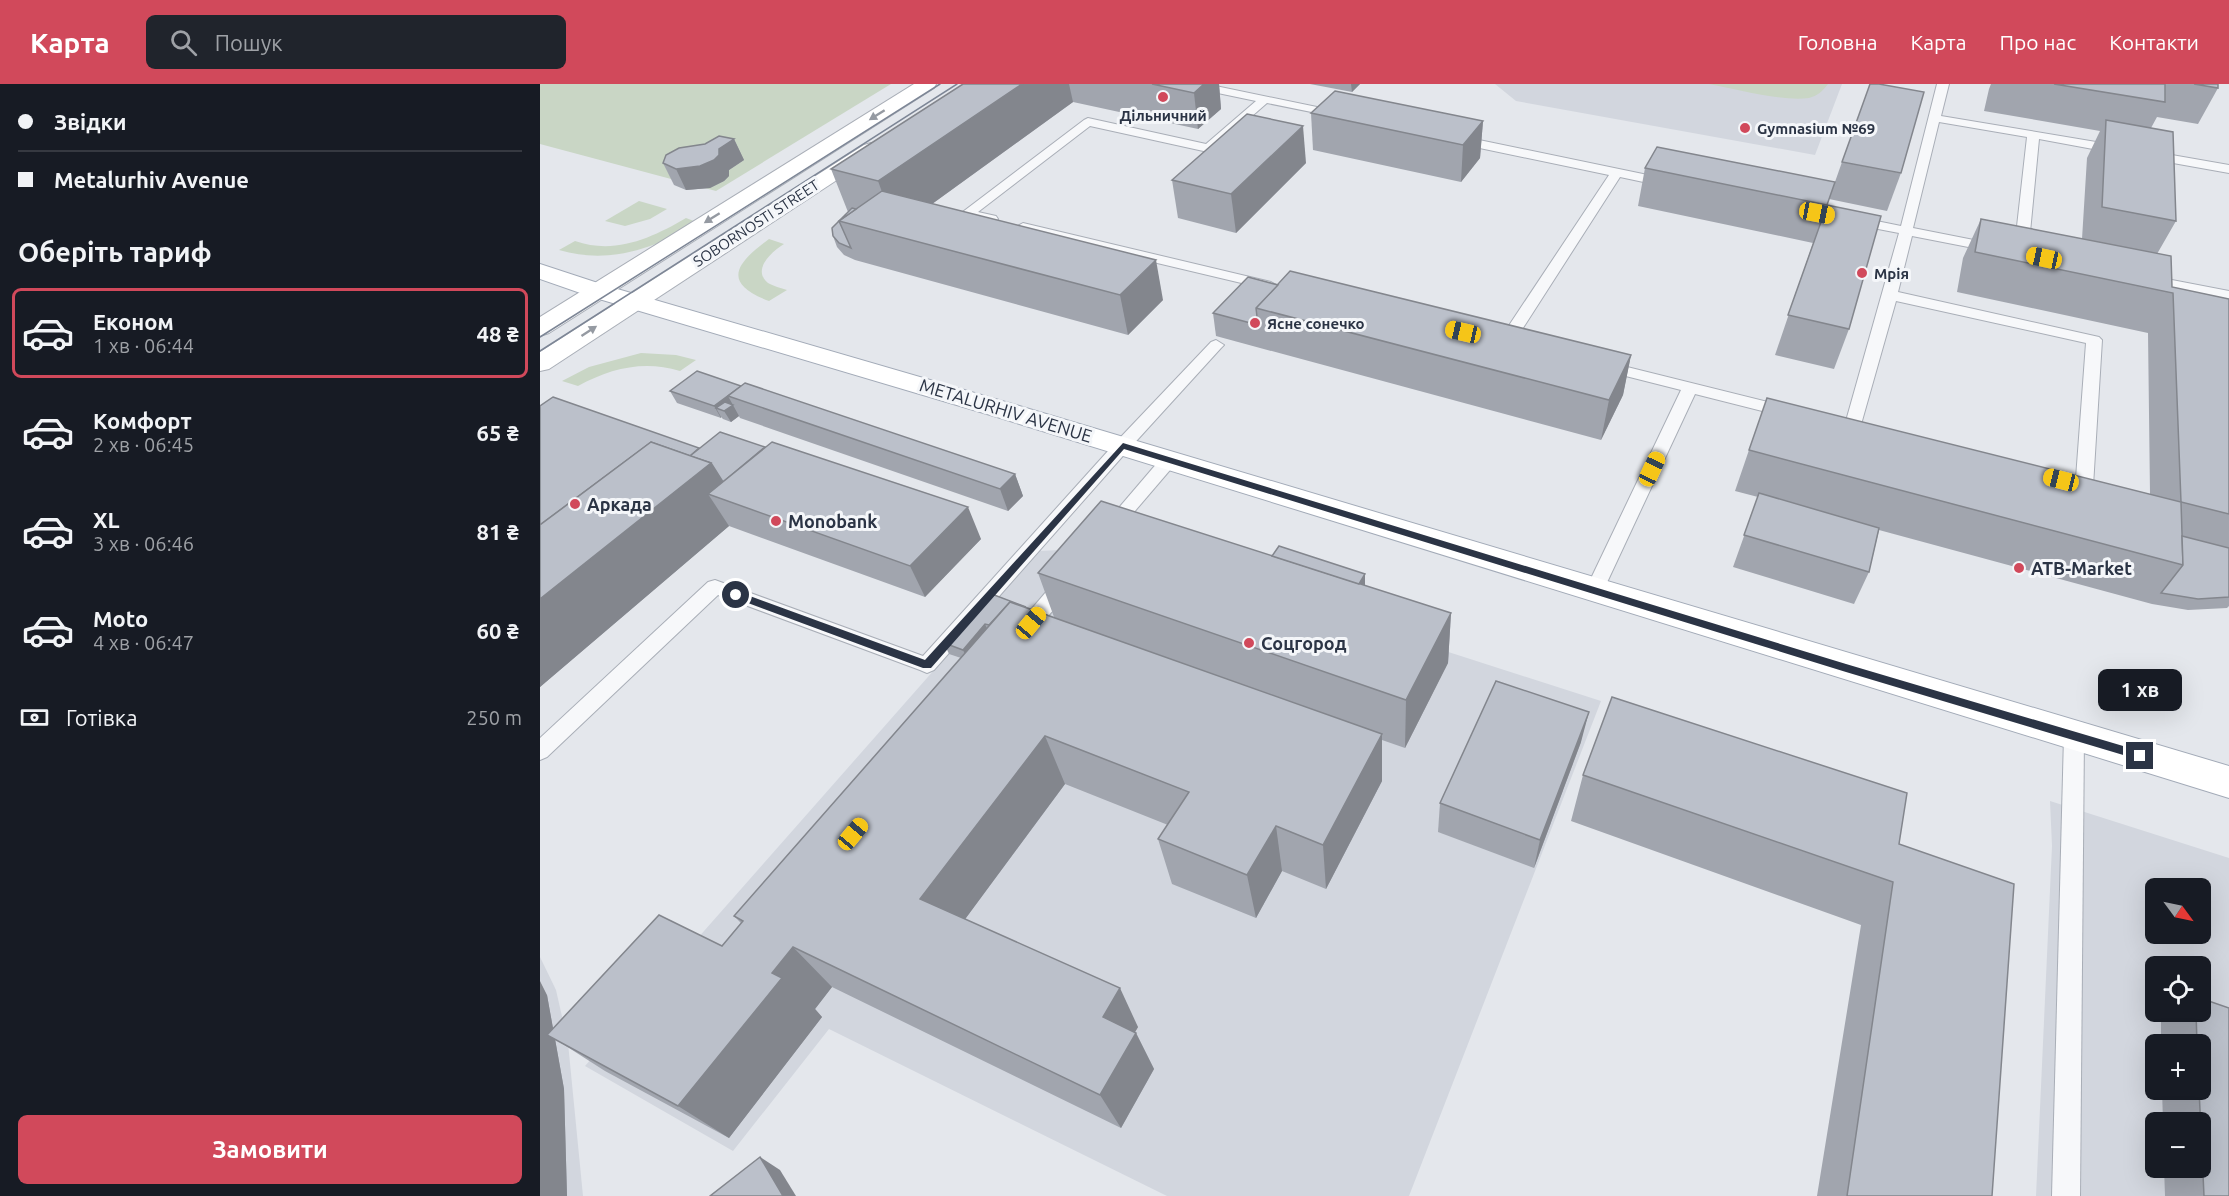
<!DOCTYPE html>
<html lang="uk">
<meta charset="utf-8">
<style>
:root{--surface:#171b24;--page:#20242c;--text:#f1f3f6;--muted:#9ea1a6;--line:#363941;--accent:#d1495b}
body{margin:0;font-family:Ubuntu,sans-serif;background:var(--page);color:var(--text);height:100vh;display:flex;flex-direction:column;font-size:22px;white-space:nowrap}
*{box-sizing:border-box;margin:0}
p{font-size:20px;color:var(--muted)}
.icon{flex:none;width:33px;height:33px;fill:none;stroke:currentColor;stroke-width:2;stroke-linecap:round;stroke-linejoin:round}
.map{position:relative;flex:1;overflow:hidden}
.panel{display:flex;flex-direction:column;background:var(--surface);width:540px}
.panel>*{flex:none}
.banner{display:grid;align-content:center;height:132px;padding:0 18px;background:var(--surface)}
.needle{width:39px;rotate:123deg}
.tools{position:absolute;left:1605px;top:794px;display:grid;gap:12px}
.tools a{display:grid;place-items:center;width:66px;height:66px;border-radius:9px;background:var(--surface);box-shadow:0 6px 24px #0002;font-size:30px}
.end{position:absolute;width:27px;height:27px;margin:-14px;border:8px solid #2b3445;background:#fff;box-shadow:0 0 0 3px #fff}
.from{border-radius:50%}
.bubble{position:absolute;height:42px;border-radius:9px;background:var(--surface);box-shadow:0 6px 24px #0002;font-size:20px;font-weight:600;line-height:42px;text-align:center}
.car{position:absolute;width:18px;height:36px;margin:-18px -9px;border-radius:8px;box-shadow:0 0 4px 2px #0007;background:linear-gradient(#f5c518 24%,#345 0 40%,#f5c518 0 76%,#345 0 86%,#f5c518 0)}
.banner b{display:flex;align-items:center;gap:21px;height:57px;font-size:22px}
.banner b+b{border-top:2px solid var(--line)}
.banner i{width:15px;height:15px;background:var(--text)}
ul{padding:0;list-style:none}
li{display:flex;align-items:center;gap:18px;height:90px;margin:0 12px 9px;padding:0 6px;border:3px solid transparent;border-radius:9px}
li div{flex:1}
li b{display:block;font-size:22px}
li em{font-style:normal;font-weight:600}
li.selected{border-color:var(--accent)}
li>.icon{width:54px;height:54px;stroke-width:1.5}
h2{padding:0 18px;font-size:27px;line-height:72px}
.pay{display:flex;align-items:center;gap:15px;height:66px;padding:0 18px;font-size:22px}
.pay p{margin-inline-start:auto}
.action{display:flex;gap:12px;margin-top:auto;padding:12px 18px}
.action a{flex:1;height:69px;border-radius:9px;background:var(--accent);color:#fff;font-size:24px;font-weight:600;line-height:69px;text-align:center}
header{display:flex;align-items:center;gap:36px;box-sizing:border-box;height:84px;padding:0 30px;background:var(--accent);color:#fff}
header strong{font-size:28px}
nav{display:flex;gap:33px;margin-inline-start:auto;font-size:21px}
.search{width:420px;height:54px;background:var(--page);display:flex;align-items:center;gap:15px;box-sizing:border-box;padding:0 21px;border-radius:9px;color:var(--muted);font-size:22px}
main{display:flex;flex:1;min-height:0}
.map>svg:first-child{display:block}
</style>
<header>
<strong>Карта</strong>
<div class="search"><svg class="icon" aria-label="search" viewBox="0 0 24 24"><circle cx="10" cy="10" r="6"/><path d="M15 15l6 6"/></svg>Пошук</div>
<nav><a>Головна</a><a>Карта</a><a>Про нас</a><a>Контакти</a></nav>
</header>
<main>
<section class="panel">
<div class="banner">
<b><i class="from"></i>Звідки</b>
<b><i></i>Metalurhiv Avenue</b>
</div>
<h2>Оберіть тариф</h2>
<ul>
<li class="selected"><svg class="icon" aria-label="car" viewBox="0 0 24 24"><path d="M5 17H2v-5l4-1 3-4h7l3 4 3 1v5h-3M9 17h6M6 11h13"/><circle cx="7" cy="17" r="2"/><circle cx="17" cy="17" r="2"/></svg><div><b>Економ</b><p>1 хв · 06:44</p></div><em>48 ₴</em></li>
<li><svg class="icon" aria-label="car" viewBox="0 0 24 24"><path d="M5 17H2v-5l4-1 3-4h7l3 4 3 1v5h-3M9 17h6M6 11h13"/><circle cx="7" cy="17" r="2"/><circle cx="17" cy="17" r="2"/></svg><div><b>Комфорт</b><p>2 хв · 06:45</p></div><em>65 ₴</em></li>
<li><svg class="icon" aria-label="car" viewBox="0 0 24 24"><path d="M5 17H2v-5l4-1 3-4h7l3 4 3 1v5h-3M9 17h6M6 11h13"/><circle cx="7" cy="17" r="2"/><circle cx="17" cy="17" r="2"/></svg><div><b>XL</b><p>3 хв · 06:46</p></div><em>81 ₴</em></li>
<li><svg class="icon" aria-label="car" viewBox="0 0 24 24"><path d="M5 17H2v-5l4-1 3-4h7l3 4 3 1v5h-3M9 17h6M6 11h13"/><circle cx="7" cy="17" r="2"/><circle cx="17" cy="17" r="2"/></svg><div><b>Moto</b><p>4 хв · 06:47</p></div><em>60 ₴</em></li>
</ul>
<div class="pay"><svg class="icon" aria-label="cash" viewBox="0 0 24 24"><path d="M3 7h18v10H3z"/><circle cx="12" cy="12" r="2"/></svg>Готівка<p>250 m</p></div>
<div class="action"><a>Замовити</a></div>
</section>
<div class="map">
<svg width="1689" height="1112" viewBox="0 0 1689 1112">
<rect width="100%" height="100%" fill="#e4e7ec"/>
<!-- built -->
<g fill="#d2d6de" fill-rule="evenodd">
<path d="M 955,0 L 1302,0 L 1275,71 L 976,17 Z"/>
<path d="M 582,463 L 1061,617 L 869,1112 L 627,1112 L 289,945 L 193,1067 L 45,982 L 499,467 Z"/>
<path d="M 1510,717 L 1689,774 L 1689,1112 L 1496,1112 L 1512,762 ZM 1616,804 L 1660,804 L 1660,849 L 1616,849 ZM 1616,882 L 1660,882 L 1660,927 L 1616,927 ZM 1616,960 L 1660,960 L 1660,1005 L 1616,1005 ZM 1616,1038 L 1660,1038 L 1660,1083 L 1616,1083 Z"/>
<path d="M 0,873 L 16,906 L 28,959 L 43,1112 L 0,1112 Z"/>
</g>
<!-- green -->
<g fill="#c9d6c5">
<path d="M 0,0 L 351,0 L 176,107 L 0,60 Z"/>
<path d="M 1169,0 L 1288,0 C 1283,7 1277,12 1269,14 C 1243,18 1196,5 1169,0 Z"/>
<path d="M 99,117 L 127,125 L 110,135 L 85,142 L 65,137 Z"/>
<path d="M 146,134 L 159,139 C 115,164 70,181 19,166 L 35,157 C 75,171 112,154 146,134 Z"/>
<path d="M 229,155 L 244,160 C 233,167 211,185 228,199 C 233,202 241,204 247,206 L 229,217 C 181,199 196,179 229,155 Z"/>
<path d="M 101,269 L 136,271 L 156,276 L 140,287 C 104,276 71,284 38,302 L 22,297 L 49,283 Z"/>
</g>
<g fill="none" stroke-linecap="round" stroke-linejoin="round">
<!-- lane casing -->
<g stroke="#a9aeb7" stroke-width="2">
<g id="lane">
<path d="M 643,0 L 666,0 L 801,28 L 807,31 L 801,34 L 727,19 L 672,67 L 668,68 L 550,42 L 438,128 L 456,132 L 458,135 L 456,138 L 427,134 L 420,130 L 544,36 L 548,34 L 666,60 L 716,17 L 649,3 Z"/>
<path d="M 1397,0 L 1409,0 L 1401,32 L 1580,62 L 1586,66 L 1580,70 L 1499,55 L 1488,169 L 1481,173 L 1474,169 L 1487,53 L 1399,38 L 1373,144 L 1454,160 L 1461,164 L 1454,168 L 1372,152 L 1358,208 L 1559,253 L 1562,256 L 1553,402 L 1550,406 L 1544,408 L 1520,401 L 1517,397 L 1520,393 L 1526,391 L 1536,394 L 1546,259 L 1356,217 L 1320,344 L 1318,348 L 1306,348 L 1304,344 L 1359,149 L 1312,140 L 1305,136 L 1312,132 L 1361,142 Z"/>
<path d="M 915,51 L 1127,95 L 1133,99 L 1127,103 L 1080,93 L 974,258 L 966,263 L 958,258 L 1069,91 L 911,58 L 911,52 Z"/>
<path d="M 1609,67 L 1689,81 L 1689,89 L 1605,74 L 1603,71 Z"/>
<path d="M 483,139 L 731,198 L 738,202 L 731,206 L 478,146 L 476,143 Z"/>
<path d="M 1606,191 L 1689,207 L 1689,215 L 1601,198 L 1599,195 L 1601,192 Z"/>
<path d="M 676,256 L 684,261 L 681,264 L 589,365 L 394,586 L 387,589 L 380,586 L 178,511 L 7,673 L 0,676 L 0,654 L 168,498 L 175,496 L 383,572 L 577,357 L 671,258 Z"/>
<path d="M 1063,277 L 1256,325 L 1258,329 L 1250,334 L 1155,310 L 1063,507 L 1061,512 L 1054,514 L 1047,512 L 1045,507 L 1141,306 L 1058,285 L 1055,282 Z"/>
<path d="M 630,369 L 636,371 L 638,375 L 636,379 L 577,448 L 571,450 L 565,448 L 562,444 L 565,440 L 624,371 Z"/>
<path d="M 525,492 L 532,494 L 534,499 L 532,504 L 491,552 L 484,554 L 477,552 L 474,547 L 477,542 L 518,494 Z"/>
<path d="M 1534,643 L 1541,646 L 1544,652 L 1540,1112 L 1512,1112 L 1524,652 L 1527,646 Z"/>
</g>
</g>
<!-- secondary casing -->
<g stroke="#a9aeb7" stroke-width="2">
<g id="secondary">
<path d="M 374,0 L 396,0 L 394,4 L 9,249 L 0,252 L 0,233 Z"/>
<path d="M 331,59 L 338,61 L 341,65 L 338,69 L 9,285 L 0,287 L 0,268 L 324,61 Z"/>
</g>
</g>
<!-- primary casing -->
<g stroke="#a3abb8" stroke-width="2">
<path id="primary" d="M 0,180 L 67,202 L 476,321 L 1689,682 L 1689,714 L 457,333 L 49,212 L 0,195 Z"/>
</g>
<!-- lane -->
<use href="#lane" fill="#f7f8fa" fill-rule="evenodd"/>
<!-- secondary -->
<use href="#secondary" fill="#fff" fill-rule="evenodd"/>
<!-- primary -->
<use href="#primary" fill="#fff" fill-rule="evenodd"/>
<!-- tram -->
<g stroke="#7d8696" stroke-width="1.5">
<path d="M 0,253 L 400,0"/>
<path d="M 0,267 L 417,0"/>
</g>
</g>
<!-- wall -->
<g fill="#a1a5ae">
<path d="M 423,0 L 679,0 L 681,25 L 658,45 L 533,18 L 392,120 L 623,216 L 588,251 L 315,176 L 304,171 L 297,163 L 293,152 L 292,144 L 308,128 L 291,85 Z"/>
<path d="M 770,0 L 820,0 L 812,8 Z"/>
<path d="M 1451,0 L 1678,0 L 1678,4 L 1658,40 L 1617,33 L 1611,44 L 1636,137 L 1617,170 L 1632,203 L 1689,215 L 1689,522 L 1687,524 L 1648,526 L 1612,520 L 1339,446 L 1329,488 L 1314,520 L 1193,483 L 1218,413 L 1195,407 L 1209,366 L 1610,410 L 1608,249 L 1417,208 L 1423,174 L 1441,135 L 1542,155 L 1547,74 L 1560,47 L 1444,27 L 1449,5 Z"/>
<path d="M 771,29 L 943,37 L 940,74 L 921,98 L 773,66 Z"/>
<path d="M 194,55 L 204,76 L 189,86 L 189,92 L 184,97 L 170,104 L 146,106 L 134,101 L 123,79 Z"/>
<path d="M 1302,78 L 1361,89 L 1347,127 L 1289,115 Z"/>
<path d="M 766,79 L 696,149 L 638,134 L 632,96 Z"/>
<path d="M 1105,84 L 1295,98 L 1287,121 L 1309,245 L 1294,285 L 1235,271 L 1273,159 L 1098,122 Z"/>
<path d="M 738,201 L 1091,271 L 1083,311 L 1061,356 L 676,252 L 673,229 Z"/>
<path d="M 201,302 L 475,390 L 483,412 L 468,427 L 200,334 L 194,323 L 199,332 L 191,338 L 183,335 L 181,333 L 181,334 L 137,319 L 130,307 Z"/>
<path d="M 0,322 L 159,364 L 441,455 L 385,513 L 189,442 L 0,603 Z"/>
<path d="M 498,489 L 825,502 L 911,529 L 908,579 L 865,664 L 842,656 L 842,697 L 786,805 L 742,787 L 716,834 L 632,800 L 618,755 L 628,741 L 525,700 L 425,835 L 598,943 L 595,948 L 596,949 L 614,985 L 581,1044 L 292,903 L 275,925 L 282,933 L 189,1054 L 65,987 L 15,955 L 24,1005 L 27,1112 L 0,1112 L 7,911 L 13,945 L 182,862 L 201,839 L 194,832 L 421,574 L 409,570 L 404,559 L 449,509 L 514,533 Z"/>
<path d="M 1041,658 L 994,784 L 898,748 L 900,719 Z"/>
<path d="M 1043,691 L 1359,760 L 1452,1112 L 1277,1112 L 1321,841 L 1031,737 Z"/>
<path d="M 1635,927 L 1660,927 L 1689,1112 L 1625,1112 L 1624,1083 L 1660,1083 L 1660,1038 L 1623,1038 L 1622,1005 L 1660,1005 L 1660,960 L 1621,960 L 1621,937 Z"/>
</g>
<!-- shaded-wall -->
<g fill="#83868d">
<path d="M 482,0 L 529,0 L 533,18 L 356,146 L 338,97 Z"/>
<path d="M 664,0 L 679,0 L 681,25 L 658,45 L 654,9 Z"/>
<path d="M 811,0 L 820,0 L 812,8 Z"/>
<path d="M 943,37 L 940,74 L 921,98 L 923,61 Z"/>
<path d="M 763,42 L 766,79 L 696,149 L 691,110 Z"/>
<path d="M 194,55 L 204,76 L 189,86 L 189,92 L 184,97 L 170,104 L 146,106 L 136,85 Z"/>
<path d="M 616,176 L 623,216 L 588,251 L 580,211 Z"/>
<path d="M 1091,271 L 1083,311 L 1061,356 L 1069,316 Z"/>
<path d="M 188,312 L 199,332 L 191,338 L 184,327 L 176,324 L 181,333 L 181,334 L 174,322 Z"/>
<path d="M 171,379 L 196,420 L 168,410 L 189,442 L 0,603 L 0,515 Z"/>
<path d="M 475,390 L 483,412 L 468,427 L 460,405 Z"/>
<path d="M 428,423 L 441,455 L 385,513 L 370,482 Z"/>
<path d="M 825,490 L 825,502 L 815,507 Z"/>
<path d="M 911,529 L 908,579 L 865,664 L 866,616 Z"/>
<path d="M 445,540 L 450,551 L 428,577 L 423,566 Z"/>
<path d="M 1049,628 L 1041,658 L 994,784 L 1000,756 Z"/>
<path d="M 842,650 L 842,697 L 786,805 L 783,761 Z"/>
<path d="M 505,652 L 525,700 L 409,857 L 380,815 Z"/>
<path d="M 736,742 L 742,787 L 716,834 L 707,791 Z"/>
<path d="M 253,863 L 292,903 L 275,925 L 282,933 L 189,1054 L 138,1022 L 232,889 Z"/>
<path d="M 0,897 L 7,911 L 15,955 L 7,951 L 15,955 L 24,1005 L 27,1112 L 0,1112 Z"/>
<path d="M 580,904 L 598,943 L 582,970 L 563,933 Z"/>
<path d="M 596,949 L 614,985 L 581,1044 L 560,1011 Z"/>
<path d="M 220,1073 L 240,1086 L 256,1112 L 243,1112 Z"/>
</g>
<!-- building -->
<g fill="#bbc0ca" stroke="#83868d" stroke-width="1.5">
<path d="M 423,0 L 482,0 L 338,97 L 291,85 Z"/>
<path d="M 612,0 L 664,0 L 654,9 Z"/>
<path d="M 1330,0 L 1339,0 L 1384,8 L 1361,89 L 1302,78 Z"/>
<path d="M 1514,0 L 1625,0 L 1625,18 Z"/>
<path d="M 1654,0 L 1678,0 L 1678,4 Z"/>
<path d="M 795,7 L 943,37 L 923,61 L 771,29 Z"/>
<path d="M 707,30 L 763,42 L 691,110 L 632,96 Z"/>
<path d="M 1566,36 L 1633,48 L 1636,137 L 1562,123 Z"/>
<path d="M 179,52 L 194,55 L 179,65 L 179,71 L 174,76 L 160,82 L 136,85 L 123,79 L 126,71 L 139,64 L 165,60 Z"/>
<path d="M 1117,63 L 1295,98 L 1287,121 L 1105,84 Z"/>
<path d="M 342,107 L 616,176 L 580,211 L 299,137 Z"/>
<path d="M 1287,121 L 1341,132 L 1309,245 L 1248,231 Z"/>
<path d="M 312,124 L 316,125 L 299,137 L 311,164 L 299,159 L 293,152 L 292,144 Z"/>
<path d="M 1441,135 L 1631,172 L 1632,203 L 1689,215 L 1689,430 L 1641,418 L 1633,209 L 1435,168 Z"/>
<path d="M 750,187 L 1091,271 L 1069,316 L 716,224 Z"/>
<path d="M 708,193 L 738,201 L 716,224 L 718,241 L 673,229 Z"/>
<path d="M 157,287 L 201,302 L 174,322 L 130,307 Z"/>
<path d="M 205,299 L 475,390 L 460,405 L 188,312 Z"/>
<path d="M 13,313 L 159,364 L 150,372 L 111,358 L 0,441 L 0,322 Z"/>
<path d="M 1227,314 L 1641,418 L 1643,481 L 1209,366 Z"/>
<path d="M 185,318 L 193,321 L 184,327 L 176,324 Z"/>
<path d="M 180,348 L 225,363 L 183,398 L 171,379 L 150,372 Z"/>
<path d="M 111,358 L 171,379 L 0,515 L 0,441 Z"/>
<path d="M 232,358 L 428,423 L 370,482 L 168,410 Z"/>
<path d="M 1219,409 L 1339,444 L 1329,488 L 1204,451 Z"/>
<path d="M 561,417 L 911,529 L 866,616 L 498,489 Z"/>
<path d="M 1642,452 L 1689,464 L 1689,513 L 1658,515 L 1621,509 L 1643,481 Z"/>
<path d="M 739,462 L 825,490 L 819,500 L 732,472 Z"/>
<path d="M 449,509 L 486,523 L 470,518 L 449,541 L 445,540 L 423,566 L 404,559 Z"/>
<path d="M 470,518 L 842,650 L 783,761 L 736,742 L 707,791 L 618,755 L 649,708 L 505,652 L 380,815 L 580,904 L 563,933 L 596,949 L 560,1011 L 253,863 L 232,889 L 242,894 L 138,1022 L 7,951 L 119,831 L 182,862 L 203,837 L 194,832 Z"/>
<path d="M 956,597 L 1049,628 L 1000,756 L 900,719 Z"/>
<path d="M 1072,613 L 1367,709 L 1359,760 L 1474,800 L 1452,1112 L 1307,1112 L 1353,798 L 1043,691 Z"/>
<path d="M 1660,914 L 1689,924 L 1689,1112 L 1664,1112 L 1659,1005 L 1660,1005 L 1660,960 L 1657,960 L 1656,927 L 1660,927 Z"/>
<path d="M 220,1073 L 243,1112 L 170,1112 Z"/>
</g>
<!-- one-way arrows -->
<defs><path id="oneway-solid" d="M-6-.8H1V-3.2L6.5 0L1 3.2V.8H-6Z" transform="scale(1.5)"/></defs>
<g fill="#959aa2">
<use href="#oneway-solid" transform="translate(337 31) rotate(148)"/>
<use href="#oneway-solid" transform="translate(172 134) rotate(148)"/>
<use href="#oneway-solid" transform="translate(49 247) rotate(-33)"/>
</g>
<!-- route -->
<path fill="#2b3445" d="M 583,359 L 1306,580 L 1600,667 L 1606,672 L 1600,676 L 1306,588 L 584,365 L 391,584 L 383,584 L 192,513 L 191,511 L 196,507 L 199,508 L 385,576 Z"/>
<!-- markers -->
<g fill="#d1495b" stroke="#f4f6f9" stroke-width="2">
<circle cx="623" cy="13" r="6"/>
<circle cx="1205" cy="44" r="6"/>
<circle cx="1322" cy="189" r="6"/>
<circle cx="715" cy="239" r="6"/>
<circle cx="35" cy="420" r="6"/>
<circle cx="236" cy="437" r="6"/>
<circle cx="1479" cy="484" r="6"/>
<circle cx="709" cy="559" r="6"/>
</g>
<g text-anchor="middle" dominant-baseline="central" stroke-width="6" stroke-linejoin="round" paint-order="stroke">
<!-- far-poi labels -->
<g font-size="15" font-weight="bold" fill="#2b3445" stroke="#f4f6f9" text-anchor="start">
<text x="623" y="31" text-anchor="middle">Дільничний</text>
<text x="1217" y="44">Gymnasium №69</text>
<text x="1334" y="189">Мрія</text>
<text x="727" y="239">Ясне сонечко</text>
</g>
<!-- far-street labels -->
<g font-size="15" fill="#2b3445" stroke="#f4f6f9">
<text transform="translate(216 139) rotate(-33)">SOBORNOSTI STREET</text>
</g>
<!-- street labels -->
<g font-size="18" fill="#2b3445" stroke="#f4f6f9">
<text transform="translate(466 326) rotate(17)">METALURHIV AVENUE</text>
</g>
<!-- poi labels -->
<g font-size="18" font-weight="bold" fill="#2b3445" stroke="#f4f6f9" text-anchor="start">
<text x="47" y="420">Аркада</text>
<text x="248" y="437">Monobank</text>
<text x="1491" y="484">ATB-Market</text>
<text x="721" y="559">Соцгород</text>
</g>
</g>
</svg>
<div class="tools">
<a><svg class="needle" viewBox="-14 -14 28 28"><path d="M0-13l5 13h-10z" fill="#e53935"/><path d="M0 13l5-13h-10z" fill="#9ea1a6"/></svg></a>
<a><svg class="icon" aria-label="locate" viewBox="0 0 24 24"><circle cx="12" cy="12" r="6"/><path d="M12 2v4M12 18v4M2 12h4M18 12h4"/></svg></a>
<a>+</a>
<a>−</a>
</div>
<i class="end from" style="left:196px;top:511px"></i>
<i class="end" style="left:1600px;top:672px"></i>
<div class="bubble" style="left:1558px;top:585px;width:84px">1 хв</div>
<i class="car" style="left:1277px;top:129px;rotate:101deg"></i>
<i class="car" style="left:1504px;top:174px;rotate:282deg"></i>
<i class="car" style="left:923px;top:248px;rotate:283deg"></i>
<i class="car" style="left:1112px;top:385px;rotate:25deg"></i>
<i class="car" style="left:1521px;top:396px;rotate:284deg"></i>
<i class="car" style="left:491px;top:539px;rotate:40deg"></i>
<i class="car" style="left:313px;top:750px;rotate:40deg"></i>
</div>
</main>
